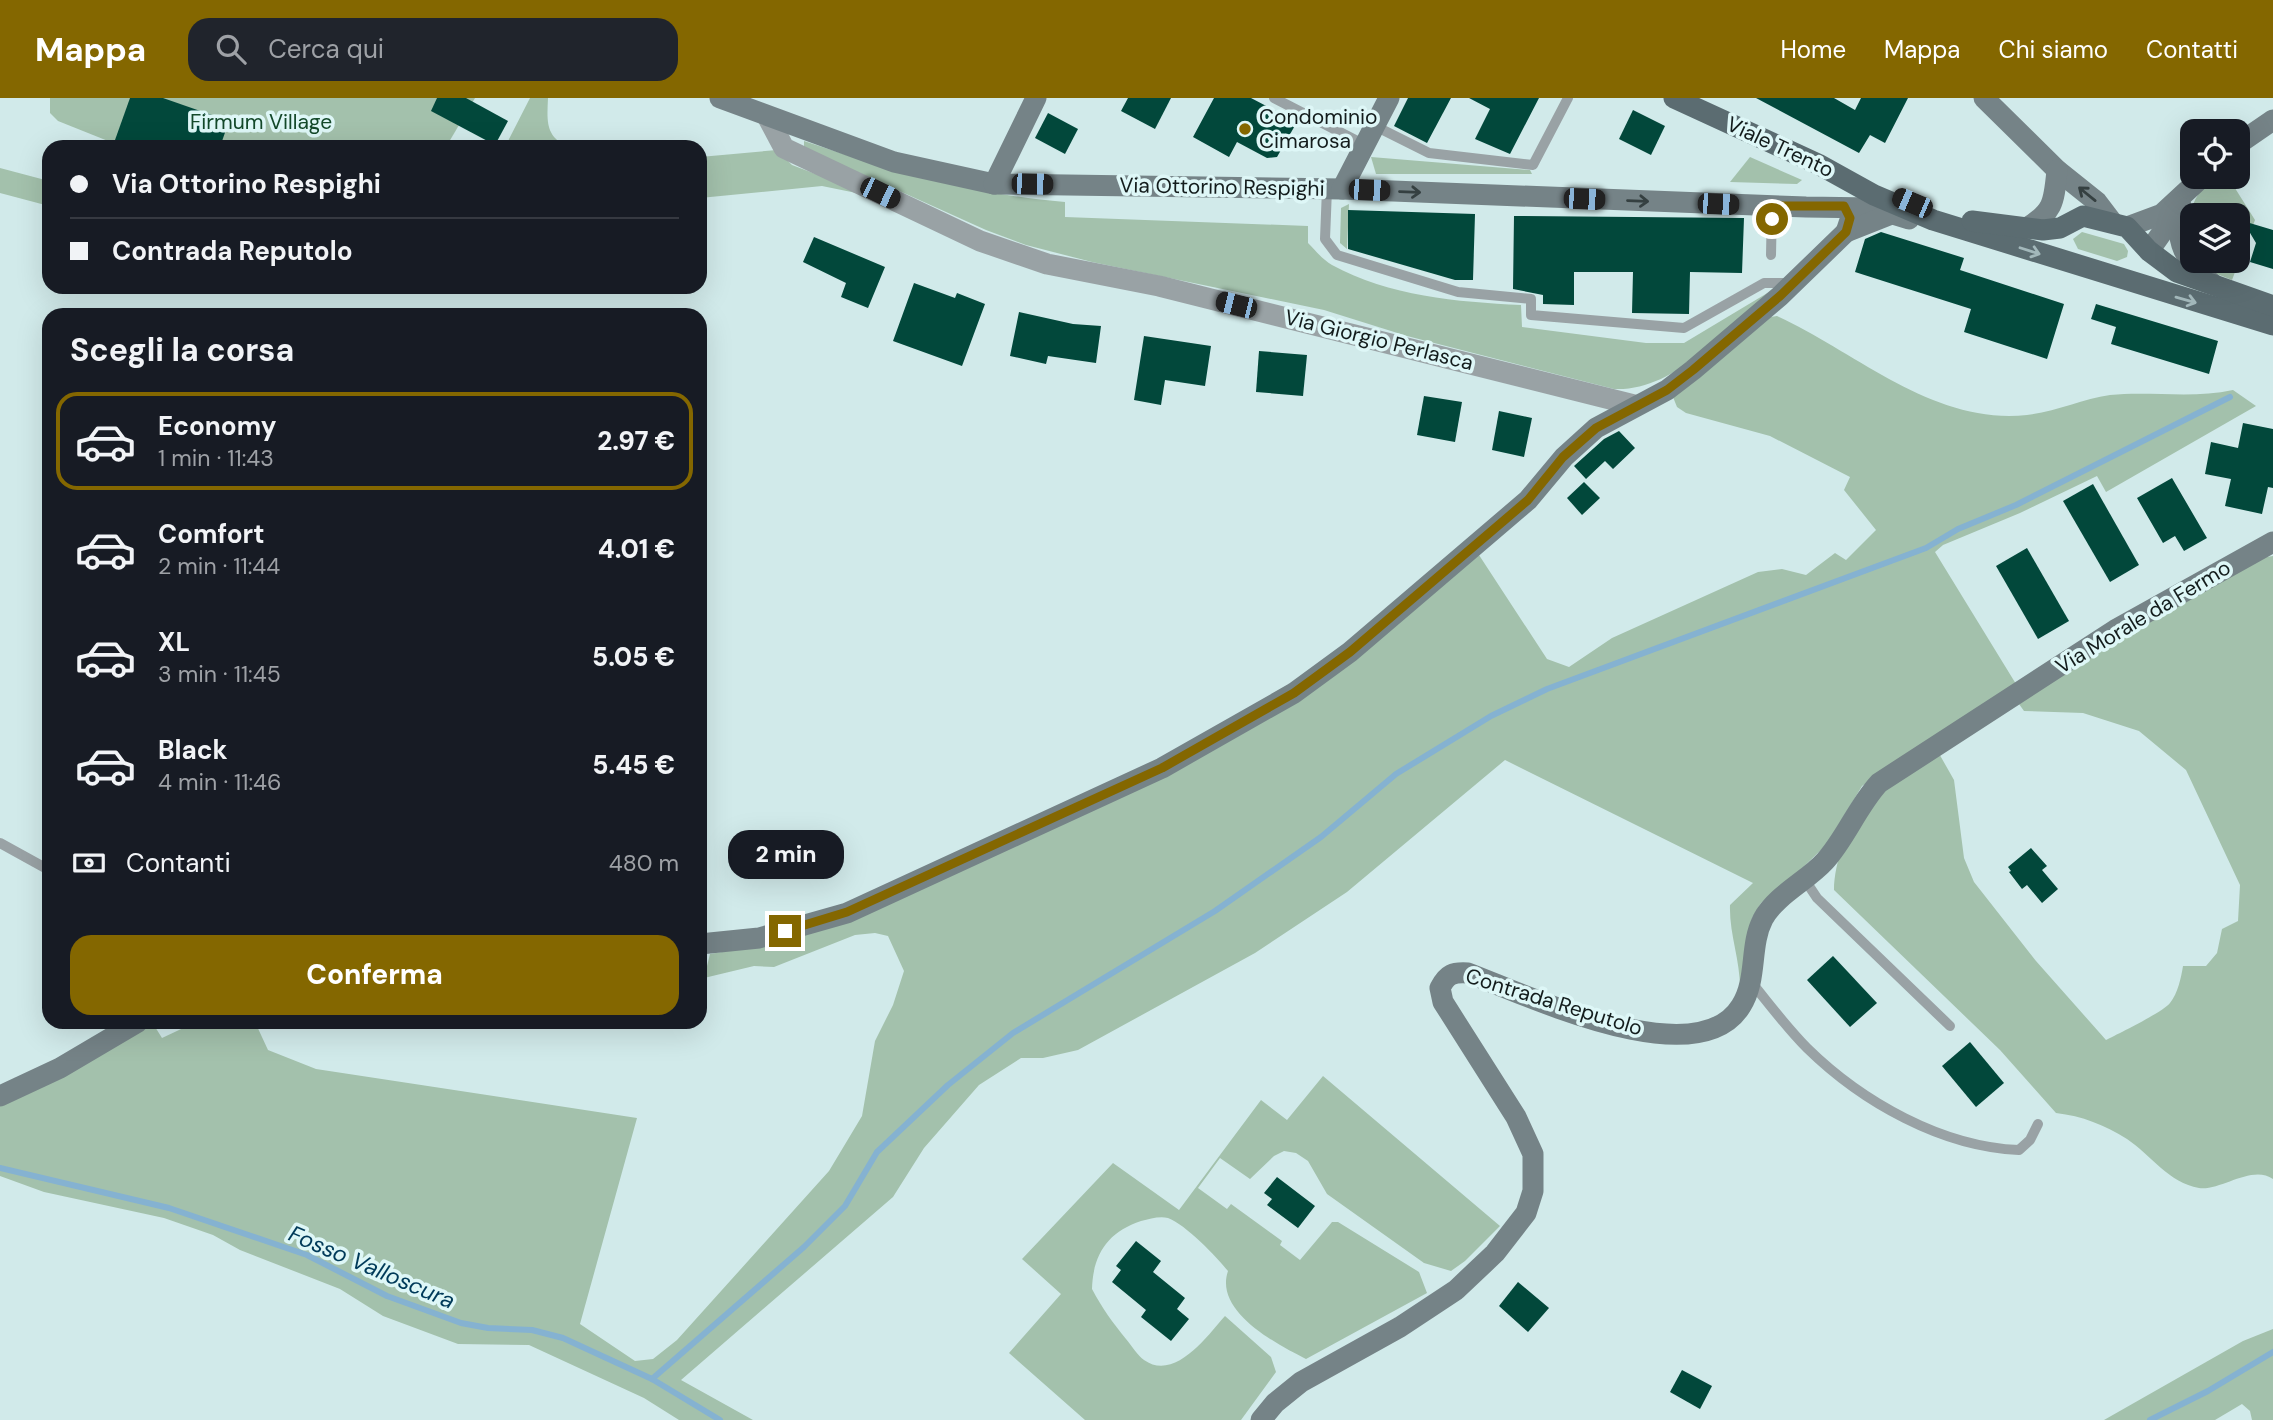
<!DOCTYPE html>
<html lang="it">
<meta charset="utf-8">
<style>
:root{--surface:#171b24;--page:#20242c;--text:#f1f3f6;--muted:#9ea1a6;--line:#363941;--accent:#846700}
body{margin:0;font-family:"DM Sans",sans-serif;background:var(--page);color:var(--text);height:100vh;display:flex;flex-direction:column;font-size:26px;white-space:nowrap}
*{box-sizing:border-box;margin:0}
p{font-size:23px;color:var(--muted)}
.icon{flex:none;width:38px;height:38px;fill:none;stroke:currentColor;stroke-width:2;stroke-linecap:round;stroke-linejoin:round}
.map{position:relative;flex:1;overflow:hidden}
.details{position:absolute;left:42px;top:210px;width:665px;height:721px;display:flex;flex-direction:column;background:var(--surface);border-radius:21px;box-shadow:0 7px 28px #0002}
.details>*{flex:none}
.hud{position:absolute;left:42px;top:42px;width:665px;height:154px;border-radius:21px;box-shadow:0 7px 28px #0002;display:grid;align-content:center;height:154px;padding:0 28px;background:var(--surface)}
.buttons{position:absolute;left:2180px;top:21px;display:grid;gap:14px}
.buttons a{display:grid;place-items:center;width:70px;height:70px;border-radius:14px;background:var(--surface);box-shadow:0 7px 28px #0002;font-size:35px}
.end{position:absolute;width:32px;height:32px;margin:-16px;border:9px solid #846700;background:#fff;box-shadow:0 0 0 4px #fff}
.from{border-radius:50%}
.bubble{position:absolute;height:49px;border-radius:21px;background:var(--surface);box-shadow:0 7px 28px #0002;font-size:23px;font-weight:800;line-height:49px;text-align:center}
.car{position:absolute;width:21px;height:42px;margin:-21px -10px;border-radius:9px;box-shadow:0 0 5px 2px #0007;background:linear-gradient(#222 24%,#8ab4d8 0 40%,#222 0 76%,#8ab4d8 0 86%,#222 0)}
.hud b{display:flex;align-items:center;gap:24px;height:66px;font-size:26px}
.hud b+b{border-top:2px solid var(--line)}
.hud i{width:18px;height:18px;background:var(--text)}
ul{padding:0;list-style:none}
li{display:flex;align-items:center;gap:21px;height:98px;margin:0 14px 10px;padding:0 14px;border:4px solid transparent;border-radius:21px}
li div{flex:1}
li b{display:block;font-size:26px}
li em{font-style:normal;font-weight:800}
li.on{border-color:var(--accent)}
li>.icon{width:63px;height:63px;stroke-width:1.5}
h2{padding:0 28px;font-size:32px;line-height:84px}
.pay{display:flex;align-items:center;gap:18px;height:77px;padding:0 28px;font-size:26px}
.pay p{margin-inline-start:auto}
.primary-button{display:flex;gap:14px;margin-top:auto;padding:14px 28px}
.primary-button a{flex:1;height:80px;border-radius:21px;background:var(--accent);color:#fff;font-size:28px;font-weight:800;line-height:80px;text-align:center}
header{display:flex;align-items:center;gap:42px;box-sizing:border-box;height:98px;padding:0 35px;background:var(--accent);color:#fff}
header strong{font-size:33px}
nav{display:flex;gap:38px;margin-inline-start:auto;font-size:24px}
.search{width:490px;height:63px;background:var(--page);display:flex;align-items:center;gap:18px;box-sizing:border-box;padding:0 24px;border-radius:21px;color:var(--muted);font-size:26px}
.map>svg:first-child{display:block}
</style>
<header>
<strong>Mappa</strong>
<div class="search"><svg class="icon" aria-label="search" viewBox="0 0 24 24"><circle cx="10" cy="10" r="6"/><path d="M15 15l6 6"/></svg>Cerca qui</div>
<nav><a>Home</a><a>Mappa</a><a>Chi siamo</a><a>Contatti</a></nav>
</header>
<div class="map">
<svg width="2273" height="1322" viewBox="0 0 2273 1322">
<rect width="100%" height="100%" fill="#d1eaea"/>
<!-- green -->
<g fill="#a3c1ac">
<path d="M 50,0 L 475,0 L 446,49 L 123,49 L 58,23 L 50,15 Z"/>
<path d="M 530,0 L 548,0 C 547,23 545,39 569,49 L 505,49 Z"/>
<path d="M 804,43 C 893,73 970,96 1065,104 L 1065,119 L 1308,128 L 1308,145 C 1315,152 1323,162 1332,167 C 1389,198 1457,204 1521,207 L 1522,229 L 1646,245 L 1684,245 L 1769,194 C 1726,232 1674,294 1614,291 L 1407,238 L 1324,212 L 1092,164 L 1026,147 L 986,132 L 824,59 L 804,50 Z"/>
<path d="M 777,52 L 792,67 L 876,99 L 822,88 L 700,100 L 700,59 Z"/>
<path d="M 1371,59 L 1530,72 L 1532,76 L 1376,76 Z"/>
<path d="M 1750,59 L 1802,82 L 1797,86 L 1730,84 Z"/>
<path d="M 0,70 L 49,83 L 49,108 L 0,95 Z"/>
<path d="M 2212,79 L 2228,79 L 2255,122 L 2232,182 L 2217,176 L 2203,163 L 2238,163 L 2238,117 L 2193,117 L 2193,148 C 2185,119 2191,101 2212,79 Z"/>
<path d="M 1349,106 L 1347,151 L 1340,145 L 1341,110 Z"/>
<path d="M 2082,134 L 2124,146 L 2128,153 L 2127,159 L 2117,163 L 2078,151 L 2073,141 Z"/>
<path d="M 1777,218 C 1856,254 1933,327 2027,317 C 2055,314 2082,301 2110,297 C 2151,293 2193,301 2233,292 L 2256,308 L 2106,394 L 2097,378 L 2020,415 L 1943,447 L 1935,454 L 2016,586 L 1862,688 L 1827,746 L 1793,779 L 1761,805 L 1752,820 L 1746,843 L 1740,894 C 1741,863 1729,837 1730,807 L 1753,785 L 1505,662 L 1347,794 L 1255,855 L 1078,952 L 1043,960 L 1021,960 L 979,987 L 924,1050 L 893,1099 L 681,1282 L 753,1322 L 679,1322 L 644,1300 L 529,1247 L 458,1246 L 383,1218 L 340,1191 L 240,1152 L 213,1137 L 164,1120 L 44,1094 L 0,1078 L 0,1008 L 67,974 L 152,924 L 162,940 L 196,924 L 255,924 L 268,952 L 316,971 L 637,1020 L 580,1226 L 635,1263 L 653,1261 L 677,1242 L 829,1073 L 862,1018 L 875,943 L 893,907 L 904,873 L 888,838 L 875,835 L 855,837 L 774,869 L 754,868 L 704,880 L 710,856 L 764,847 L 1024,740 L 1396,524 L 1479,457 L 1547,561 L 1569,569 L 1612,540 L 1758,474 L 1782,471 L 1806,477 L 1835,455 L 1846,462 L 1876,432 L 1844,392 L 1850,379 L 1770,338 L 1686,315 L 1677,309 L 1673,299 L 1764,220 Z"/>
<path d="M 2273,458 L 2273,1081 C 2252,1066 2221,1093 2199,1090 C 2169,1085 2151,1057 2127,1041 C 2105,1027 2082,1018 2056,1015 L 2000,952 L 1834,792 C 1834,765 1848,727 1866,705 C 1881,686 1917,667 1937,652 L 1954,682 L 1964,760 L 1974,784 L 2036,863 L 2106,942 C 2118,936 2163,914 2170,905 C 2178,895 2181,880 2183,868 L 2206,868 L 2217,855 L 2222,831 L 2238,823 L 2240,787 L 2186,672 L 2139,633 L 2083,615 L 2024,613 L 2019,606 L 2120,535 L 2266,459 Z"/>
<path d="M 1323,978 L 1500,1128 L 1465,1163 L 1451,1173 L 1424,1165 L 1327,1096 L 1308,1063 L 1296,1055 L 1284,1053 L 1274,1058 L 1250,1081 L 1220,1060 L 1198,1090 L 1227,1111 L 1231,1106 L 1282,1143 L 1280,1147 L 1300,1162 L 1332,1124 L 1338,1124 L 1419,1174 L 1427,1195 L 1306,1261 C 1276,1246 1214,1213 1228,1173 C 1217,1159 1185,1126 1168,1120 C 1159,1118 1150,1121 1141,1123 C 1108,1134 1093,1156 1092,1191 C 1102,1210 1113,1225 1126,1241 C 1132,1248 1138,1258 1144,1262 C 1175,1284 1208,1237 1225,1218 L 1271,1259 L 1276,1274 L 1241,1322 L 1085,1322 L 1009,1255 L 1061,1196 L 1022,1161 L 1113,1065 L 1179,1112 L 1261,1002 L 1287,1022 Z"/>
<path d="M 2273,1231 L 2273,1322 L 2252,1322 L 2250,1313 L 2242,1306 L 2215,1322 L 2104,1322 L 2243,1243 Z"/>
</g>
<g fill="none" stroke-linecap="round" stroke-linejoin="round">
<!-- stream -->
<g stroke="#85b2d1" stroke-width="6">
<path d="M 0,1070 L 169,1110 L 307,1157 L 387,1198 L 461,1225 L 488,1230 L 532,1232 L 563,1240 L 652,1281 L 720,1322"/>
<path d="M 652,1281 L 804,1149 L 845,1108 L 877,1054 L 948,987 L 1013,935 L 1215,813 L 1321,739 L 1396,676 L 1491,618 L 1547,591 L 1926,450 L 1958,431 L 2016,407 L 2230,299"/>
<path d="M 2150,1322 L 2208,1293 L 2273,1254"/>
</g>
</g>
<!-- building -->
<g fill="#02483b">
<path d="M 130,0 L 163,0 L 229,23 L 220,49 L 134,49 L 115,42 Z"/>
<path d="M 437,0 L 466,0 L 508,23 L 495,47 L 431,13 Z"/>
<path d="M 1128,0 L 1171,0 L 1155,31 L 1121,13 Z"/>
<path d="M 1214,0 L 1251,0 L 1297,24 L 1277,59 L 1267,60 L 1237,44 L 1229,59 L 1193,39 Z"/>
<path d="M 1408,0 L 1451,0 L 1427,45 L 1394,28 Z"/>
<path d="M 1469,0 L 1539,0 L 1510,56 L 1475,41 L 1490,11 Z"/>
<path d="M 1756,0 L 1834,0 L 1855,12 L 1861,0 L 1908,0 L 1885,45 L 1870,37 L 1859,55 Z"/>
<path d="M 1633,12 L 1665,28 L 1651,57 L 1619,41 Z"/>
<path d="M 1048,15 L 1078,31 L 1065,56 L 1035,40 Z"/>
<path d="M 1348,112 L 1475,116 L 1473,182 L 1455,182 L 1348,151 Z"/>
<path d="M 1514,118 L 1744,120 L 1742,175 L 1690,174 L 1689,216 L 1632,215 L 1633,174 L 1574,174 L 1574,207 L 1543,206 L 1543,197 L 1513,191 Z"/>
<path d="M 2243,123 L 2273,132 L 2273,171 L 2250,164 L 2256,145 Z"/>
<path d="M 1881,134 L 1964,160 L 1960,172 L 2064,206 L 2047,261 L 1964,234 L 1971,211 L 1855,174 L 1865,141 Z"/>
<path d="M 814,139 L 885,169 L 868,210 L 841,199 L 846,185 L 803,164 Z"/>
<path d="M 914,185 L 955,200 L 957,195 L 985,206 L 962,268 L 893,243 Z"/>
<path d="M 2096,206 L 2218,243 L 2209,276 L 2111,246 L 2116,229 L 2091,221 Z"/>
<path d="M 1019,214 L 1073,226 L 1101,228 L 1096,265 L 1048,258 L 1046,266 L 1010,258 Z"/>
<path d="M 1144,238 L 1211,248 L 1205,288 L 1165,282 L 1161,307 L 1134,302 Z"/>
<path d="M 1259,253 L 1307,257 L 1303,298 L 1256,294 Z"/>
<path d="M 1424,298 L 1462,304 L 1455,344 L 1417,337 Z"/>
<path d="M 1499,313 L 1532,320 L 1524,359 L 1492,352 Z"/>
<path d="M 2243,325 L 2273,331 L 2273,390 L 2268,389 L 2262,416 L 2225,408 L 2231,381 L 2205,376 L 2211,344 L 2238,350 Z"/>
<path d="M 1619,333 L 1635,350 L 1613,371 L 1605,363 L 1586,381 L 1574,368 L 1604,341 Z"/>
<path d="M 2172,380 L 2207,440 L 2184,453 L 2175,438 L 2163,445 L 2137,400 Z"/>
<path d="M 1584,384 L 1600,400 L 1582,417 L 1567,400 Z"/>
<path d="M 2093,386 L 2139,467 L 2110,484 L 2063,403 Z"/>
<path d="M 2027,450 L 2069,523 L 2038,541 L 1996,468 Z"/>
<path d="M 2031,750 L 2047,768 L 2042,772 L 2058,791 L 2042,805 L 2027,787 L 2022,791 L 2009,774 L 2011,773 L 2008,769 Z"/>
<path d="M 1833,858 L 1877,905 L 1850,929 L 1807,882 Z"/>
<path d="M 1970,944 L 2004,985 L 1976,1009 L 1942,968 Z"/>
<path d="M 1277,1079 L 1315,1108 L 1298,1130 L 1267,1107 L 1272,1101 L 1264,1095 Z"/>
<path d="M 1136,1143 L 1161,1163 L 1153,1174 L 1185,1200 L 1177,1211 L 1189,1221 L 1171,1243 L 1141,1219 L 1146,1212 L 1112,1184 L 1121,1172 L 1116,1168 Z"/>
<path d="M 1518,1184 L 1549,1210 L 1528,1234 L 1499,1208 Z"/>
<path d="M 1682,1272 L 1712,1288 L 1700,1311 L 1670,1294 Z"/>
</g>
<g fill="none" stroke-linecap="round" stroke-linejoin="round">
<!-- lane -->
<g stroke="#99a2a5" stroke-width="10">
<path d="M 1274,0 L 1365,47"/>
<path d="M 1375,28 L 1429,55 L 1533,67 L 1568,0"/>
<path d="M 1327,91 L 1325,141 L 1337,157 L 1458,194 L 1531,201 L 1531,217 L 1684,230 L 1764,185 L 1790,185"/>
<path d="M 1771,157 L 1772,108"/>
<path d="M 0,745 L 49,772"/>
<path d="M 1805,782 L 1817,800 L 1950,928"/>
<path d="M 1752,885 C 1770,907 1787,930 1807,950 C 1862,1004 1942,1049 2019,1052 L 2030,1042 L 2038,1026"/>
</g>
<!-- street -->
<path stroke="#99a2a5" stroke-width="21" d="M 767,18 L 784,50 L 980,143 L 1047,166 L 1159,188 L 1634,307"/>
<!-- secondary -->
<g stroke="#758387" stroke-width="21">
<path d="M 720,0 L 894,64 L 994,86 L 1342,91 L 1806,109 L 1873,110 L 1909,121"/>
<path d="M 1984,0 L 2057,72 L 2097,104 L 2113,125"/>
<path d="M 2238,46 L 2273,22"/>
<path d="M 994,86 L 1036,0"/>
<path d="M 1342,91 L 1389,0"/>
<path d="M 2181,108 C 2174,144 2185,164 2213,186"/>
<path d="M 1850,122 L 1846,134 L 1894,115"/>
<path d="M 2127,129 L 2162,116 L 2202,79"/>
<path d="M 2025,131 C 2054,114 2054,104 2057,72"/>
<path d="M 2149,153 L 2180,109"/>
<path d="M 700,846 L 759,840 L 847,815 L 1162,670 L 1294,595 L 1350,554 L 1528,402 L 1564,359 L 1596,330 L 1667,292 L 1693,272 L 1780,198 L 1846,134"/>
<path d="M 0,998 L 60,970 L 138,924"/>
<path d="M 1261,1322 L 1275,1305 L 1301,1284 L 1400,1229 L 1456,1192 L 1495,1155 L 1526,1115 L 1533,1093 L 1533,1056 L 1516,1019 L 1443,904 L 1440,890 C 1447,876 1453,874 1468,875 C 1527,897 1697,979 1741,908 C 1758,881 1749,848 1763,821 C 1776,797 1807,783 1825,763 C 1846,740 1857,709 1879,685 L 2115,532 L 2273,444"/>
</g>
<!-- primary -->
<g stroke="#5b6c71" stroke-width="21">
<path d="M 1674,0 L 1818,66 L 1874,97 L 1933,122 L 2273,227"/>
<path d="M 1972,123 L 2043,132 L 2060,130 L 2083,118 L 2127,129 L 2149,153 L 2177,174 L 2273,208"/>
</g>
</g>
<!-- one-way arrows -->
<defs><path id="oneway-shaft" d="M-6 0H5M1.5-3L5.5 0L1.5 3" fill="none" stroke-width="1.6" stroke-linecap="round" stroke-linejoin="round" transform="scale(1.75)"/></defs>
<g stroke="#354041">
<use href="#oneway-shaft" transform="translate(1410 94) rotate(2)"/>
<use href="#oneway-shaft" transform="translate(2087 96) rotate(-141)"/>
<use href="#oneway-shaft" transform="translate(1638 103) rotate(2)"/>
</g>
<g stroke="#a3b8bb">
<use href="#oneway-shaft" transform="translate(2030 153) rotate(18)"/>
<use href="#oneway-shaft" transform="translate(2186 202) rotate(16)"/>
</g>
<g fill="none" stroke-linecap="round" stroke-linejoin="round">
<!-- route -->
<path stroke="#846700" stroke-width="9" d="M 785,833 L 847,814 L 1162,670 L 1294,595 L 1350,554 L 1528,402 L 1563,359 L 1596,330 L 1667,292 L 1693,272 L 1780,198 L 1846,134 L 1850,120 L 1844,108 L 1772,108 L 1772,121"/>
</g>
<!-- markers -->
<circle fill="#846700" stroke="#def7f7" stroke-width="2.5" cx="1245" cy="31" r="7"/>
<g text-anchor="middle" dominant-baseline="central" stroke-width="7" stroke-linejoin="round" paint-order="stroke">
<!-- poi labels -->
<g font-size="21" fill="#131c1c" stroke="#def7f7" text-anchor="start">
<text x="1259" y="19">Condominio<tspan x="1259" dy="24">Cimarosa</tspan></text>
</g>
<!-- park labels -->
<g font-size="21" fill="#14492a" stroke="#def7f7">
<text x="261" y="24">Firmum Village</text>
</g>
<!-- street labels -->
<g font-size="21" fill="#131c1c" stroke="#def7f7">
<text transform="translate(1780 49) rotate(25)">Viale Trento</text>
<text transform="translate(1222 89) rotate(1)">Via Ottorino Respighi</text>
<text transform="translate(1379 242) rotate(14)">Via Giorgio Perlasca</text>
<text transform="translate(2143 519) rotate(-31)">Via Morale da Fermo</text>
<text transform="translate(1554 904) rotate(17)">Contrada Reputolo</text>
</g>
<!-- water labels -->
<g font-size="23" font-style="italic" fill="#003a59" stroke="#def7f7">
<text transform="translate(372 1169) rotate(23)">Fosso Valloscura</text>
</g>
</g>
</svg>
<div class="buttons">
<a><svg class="icon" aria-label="locate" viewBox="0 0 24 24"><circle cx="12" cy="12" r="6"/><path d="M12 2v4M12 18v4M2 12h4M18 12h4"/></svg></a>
<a><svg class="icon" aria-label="layers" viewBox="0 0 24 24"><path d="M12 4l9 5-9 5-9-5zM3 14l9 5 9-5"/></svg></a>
</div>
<i class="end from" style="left:1772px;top:121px"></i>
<i class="end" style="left:785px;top:833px"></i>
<div class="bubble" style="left:728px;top:732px;width:116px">2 min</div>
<i class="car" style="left:1032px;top:86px;rotate:91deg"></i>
<i class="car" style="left:1369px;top:92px;rotate:92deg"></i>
<i class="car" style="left:880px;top:95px;rotate:116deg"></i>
<i class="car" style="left:1584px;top:101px;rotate:92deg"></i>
<i class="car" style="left:1912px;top:105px;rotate:293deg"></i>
<i class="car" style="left:1718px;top:106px;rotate:92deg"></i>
<i class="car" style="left:1236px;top:207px;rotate:284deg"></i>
<div class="hud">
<b><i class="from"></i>Via Ottorino Respighi</b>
<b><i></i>Contrada Reputolo</b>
</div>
<section class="details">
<h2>Scegli la corsa</h2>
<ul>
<li class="on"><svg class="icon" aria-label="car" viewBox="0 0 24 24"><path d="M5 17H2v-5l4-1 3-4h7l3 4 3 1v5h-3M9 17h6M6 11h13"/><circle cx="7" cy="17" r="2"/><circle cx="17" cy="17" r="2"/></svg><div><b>Economy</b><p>1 min · 11:43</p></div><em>2.97 €</em></li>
<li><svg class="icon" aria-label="car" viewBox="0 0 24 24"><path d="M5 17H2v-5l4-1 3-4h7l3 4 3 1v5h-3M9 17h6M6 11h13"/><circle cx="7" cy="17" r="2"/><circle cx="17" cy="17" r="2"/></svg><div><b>Comfort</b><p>2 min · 11:44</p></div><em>4.01 €</em></li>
<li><svg class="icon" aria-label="car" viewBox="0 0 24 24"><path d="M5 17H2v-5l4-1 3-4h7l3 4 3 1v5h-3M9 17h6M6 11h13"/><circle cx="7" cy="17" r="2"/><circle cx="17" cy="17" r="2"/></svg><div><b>XL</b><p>3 min · 11:45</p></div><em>5.05 €</em></li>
<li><svg class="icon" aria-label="car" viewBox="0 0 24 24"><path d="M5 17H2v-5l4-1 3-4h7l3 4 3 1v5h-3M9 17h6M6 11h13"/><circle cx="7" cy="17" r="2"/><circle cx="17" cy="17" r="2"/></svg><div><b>Black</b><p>4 min · 11:46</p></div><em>5.45 €</em></li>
</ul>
<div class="pay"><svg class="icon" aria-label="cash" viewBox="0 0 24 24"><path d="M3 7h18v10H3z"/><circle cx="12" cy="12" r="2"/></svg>Contanti<p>480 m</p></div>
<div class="primary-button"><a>Conferma</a></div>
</section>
</div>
